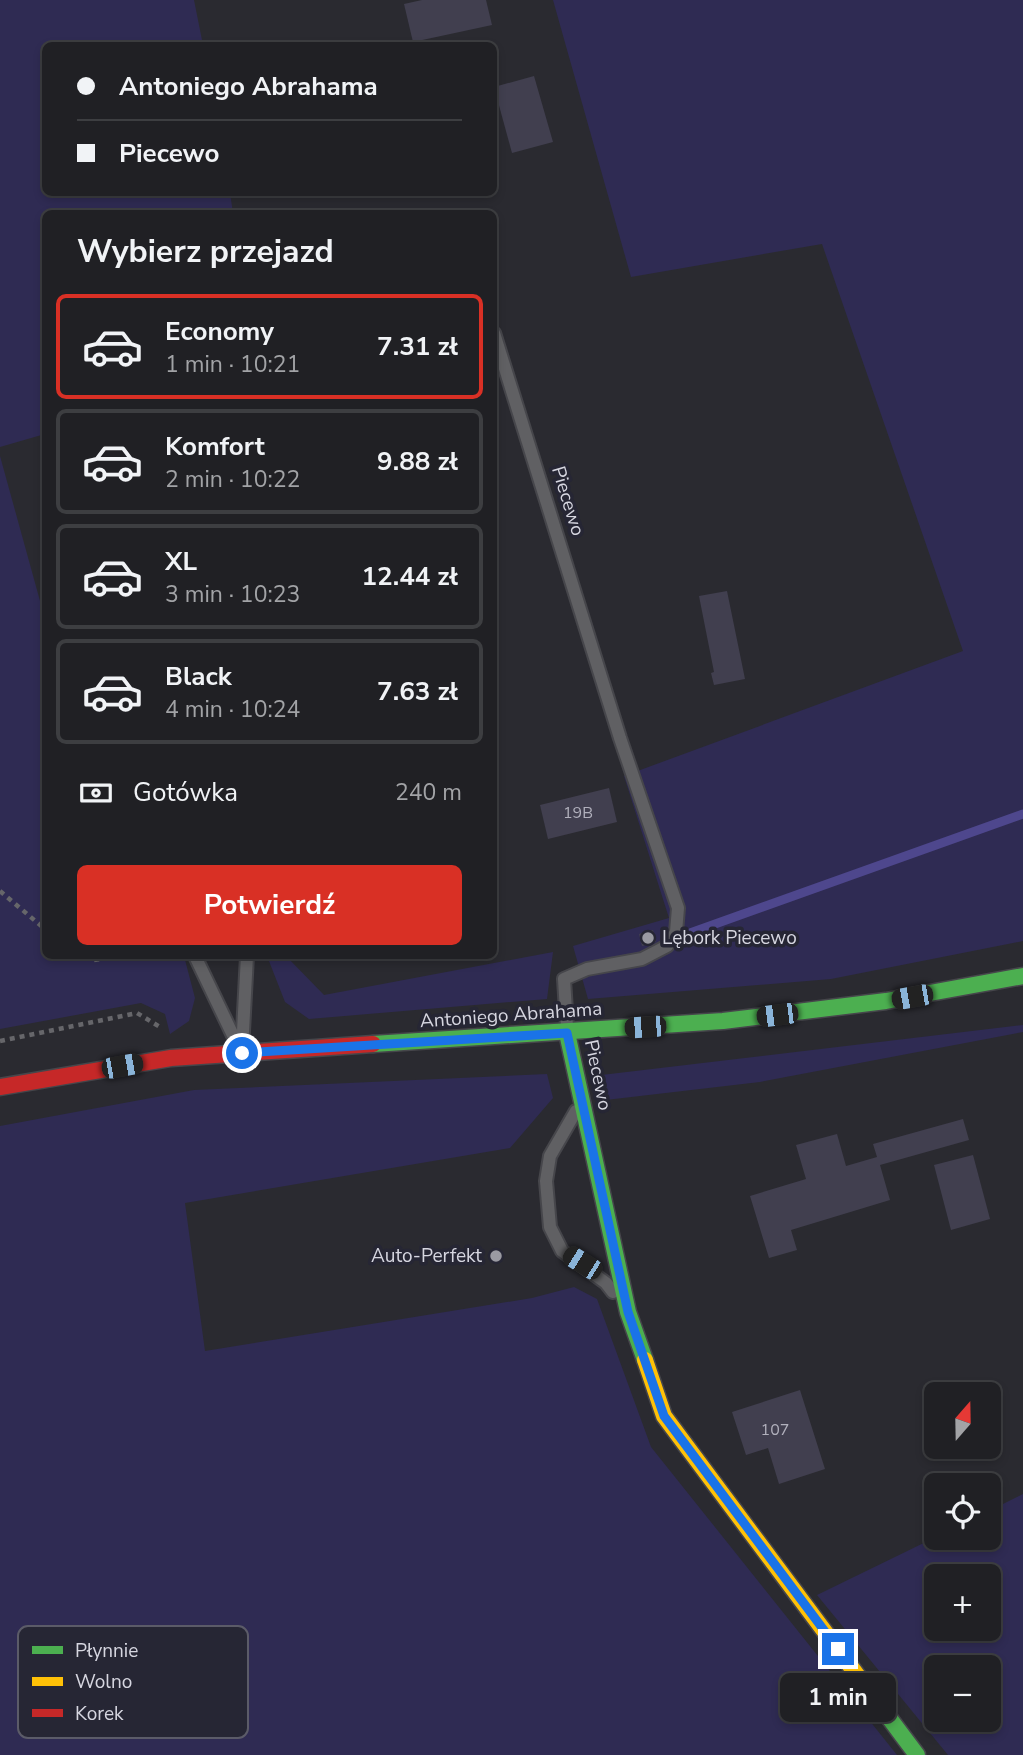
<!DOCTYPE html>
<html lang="pl">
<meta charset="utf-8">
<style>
:root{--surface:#202024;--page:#28282c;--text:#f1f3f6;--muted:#a2a3a6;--line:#3d3e41;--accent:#d93025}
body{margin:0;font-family:"Nunito Sans",sans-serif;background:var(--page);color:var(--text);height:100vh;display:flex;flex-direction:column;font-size:26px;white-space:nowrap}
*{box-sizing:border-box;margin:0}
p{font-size:23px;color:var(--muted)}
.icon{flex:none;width:38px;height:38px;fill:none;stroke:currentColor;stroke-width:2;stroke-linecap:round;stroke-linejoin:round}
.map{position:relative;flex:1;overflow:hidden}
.side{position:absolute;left:42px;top:210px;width:455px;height:749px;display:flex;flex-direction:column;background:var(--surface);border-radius:10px;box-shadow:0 4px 10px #0003,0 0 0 2px var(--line)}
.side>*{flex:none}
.banner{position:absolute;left:42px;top:42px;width:455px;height:154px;border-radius:10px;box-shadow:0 4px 10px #0003,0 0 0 2px var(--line);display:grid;align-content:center;height:154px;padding:0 35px;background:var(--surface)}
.needle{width:46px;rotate:20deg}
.fabs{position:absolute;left:924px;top:1382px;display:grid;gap:14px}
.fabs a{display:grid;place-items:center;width:77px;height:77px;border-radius:10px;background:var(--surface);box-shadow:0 4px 10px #0003,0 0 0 2px var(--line);font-size:35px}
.end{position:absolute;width:32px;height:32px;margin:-16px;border:9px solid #1a73e8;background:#fff;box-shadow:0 0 0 4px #fff}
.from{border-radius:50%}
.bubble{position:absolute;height:49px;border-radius:10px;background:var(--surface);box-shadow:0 4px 10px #0003,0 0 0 2px var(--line);font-size:23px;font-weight:700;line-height:49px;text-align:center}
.car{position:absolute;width:21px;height:42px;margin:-21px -10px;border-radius:9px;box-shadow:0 0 5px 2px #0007;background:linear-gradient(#222 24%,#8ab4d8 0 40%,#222 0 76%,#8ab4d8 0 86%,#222 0)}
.banner b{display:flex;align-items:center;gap:24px;height:66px;font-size:26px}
.banner b+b{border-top:2px solid var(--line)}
.banner i{width:18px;height:18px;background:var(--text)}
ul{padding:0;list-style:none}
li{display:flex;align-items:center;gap:21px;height:105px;margin:0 14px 10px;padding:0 21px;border:4px solid var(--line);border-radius:10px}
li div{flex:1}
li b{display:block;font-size:26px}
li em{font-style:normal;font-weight:700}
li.selected{border-color:var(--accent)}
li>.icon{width:63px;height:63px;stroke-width:1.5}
h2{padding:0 35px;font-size:32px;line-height:84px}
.pay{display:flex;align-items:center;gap:18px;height:77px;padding:0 35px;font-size:26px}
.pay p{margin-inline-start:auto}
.button{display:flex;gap:14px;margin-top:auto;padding:14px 35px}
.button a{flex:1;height:80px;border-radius:10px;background:var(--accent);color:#fff;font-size:28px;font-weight:700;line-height:80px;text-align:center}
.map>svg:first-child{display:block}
</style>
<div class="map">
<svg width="1023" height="1755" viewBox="0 0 1023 1755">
<rect width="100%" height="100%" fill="#2a2a30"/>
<!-- green -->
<g fill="#2f2b53" fill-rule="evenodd">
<path d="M 0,0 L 194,0 L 203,45 L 46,46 L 46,192 L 230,193 L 233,213 L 46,214 L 45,434 L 0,447 Z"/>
<path d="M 553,0 L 1023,0 L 1023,941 L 831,979 L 588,999 L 573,946 L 669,918 L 624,776 L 963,651 L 822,244 L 631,277 Z"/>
<path d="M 0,456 L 45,619 L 46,956 L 184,956 L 195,998 L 189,1021 L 170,1034 L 165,1014 L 141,1003 L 0,1029 Z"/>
<path d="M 553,952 L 547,999 L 309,1019 L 285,1002 L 267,956 L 286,956 L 324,995 Z"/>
<path d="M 1023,1025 L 1023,1032 L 760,1082 L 597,1101 L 593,1076 Z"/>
<path d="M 547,1074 L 553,1098 L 510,1148 L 185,1203 L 205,1351 L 532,1298 L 574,1287 L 597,1299 L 651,1447 L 897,1755 L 0,1755 L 0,1126 L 194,1090 Z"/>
<path d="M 1023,1494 L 1023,1755 L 948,1755 L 817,1595 L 936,1537 L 989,1538 L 989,1511 ZM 936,1577 L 989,1577 L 989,1629 L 936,1629 ZM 936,1668 L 989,1668 L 989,1720 L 936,1720 Z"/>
</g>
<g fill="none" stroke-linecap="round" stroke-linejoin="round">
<!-- stream -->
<path stroke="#4e478d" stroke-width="9" d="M 690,933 L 1023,814"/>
</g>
<!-- building -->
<g fill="#413f4f">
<path d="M 422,0 L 486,0 L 492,25 L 413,42 L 404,4 Z"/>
<path d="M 534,76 L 553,142 L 512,153 L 494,87 Z"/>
<path d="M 727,591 L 745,679 L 714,685 L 711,673 L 714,672 L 699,596 Z"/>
<path d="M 609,788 L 617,822 L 548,839 L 540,805 Z"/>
<path d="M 653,930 L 656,942 L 642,946 L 639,934 Z"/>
<path d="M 963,1119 L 969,1140 L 880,1165 L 890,1200 L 791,1230 L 797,1250 L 769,1258 L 750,1196 L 806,1179 L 796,1145 L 837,1134 L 846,1166 L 877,1157 L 873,1144 Z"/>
<path d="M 973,1155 L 990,1219 L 951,1230 L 934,1165 Z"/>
<path d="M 800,1390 L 825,1469 L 779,1484 L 768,1448 L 746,1455 L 732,1412 Z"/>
</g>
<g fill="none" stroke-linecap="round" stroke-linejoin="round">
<!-- lane casing -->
<g stroke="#46464b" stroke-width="16">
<g id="lane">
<path d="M 494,333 L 620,738 L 678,908 L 676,932 L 667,946 L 642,959 L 587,969 L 564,979 L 567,1027"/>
<path d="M 195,956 L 240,1050"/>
<path d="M 242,1050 L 247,956"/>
<path d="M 576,1111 L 550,1156 L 546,1181 L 550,1227 L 562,1251 L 606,1283 L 613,1292"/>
</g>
</g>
<!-- fast casing -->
<g stroke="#46464b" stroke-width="19">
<g id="fast">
<path d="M 567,1033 L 628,1312 L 645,1360"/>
<path d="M 373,1044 L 723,1021 L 886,1001 L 1023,976"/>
<path d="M 863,1683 L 917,1755"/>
</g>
</g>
<!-- slow casing -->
<g stroke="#46464b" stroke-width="19">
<path id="slow" d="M 645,1360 L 664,1416 L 863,1683"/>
</g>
<!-- jam casing -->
<g stroke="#46464b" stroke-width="19">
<path id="jam" d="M 0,1087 L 171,1058 L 373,1044"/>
</g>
<!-- path -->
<g stroke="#66666a" stroke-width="4.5" stroke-dasharray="5 5" stroke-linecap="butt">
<path d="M 0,891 L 46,930"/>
<path d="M 85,956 L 94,960 L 126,956"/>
<path d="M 145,956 L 177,956"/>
<path d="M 0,1041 L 137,1013 L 160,1027"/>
</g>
<!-- lane -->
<use href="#lane" stroke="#606063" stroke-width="12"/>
<!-- fast -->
<use href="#fast" stroke="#4caf50" stroke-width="16"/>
<!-- slow -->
<use href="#slow" stroke="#ffc107" stroke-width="16"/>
<!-- jam -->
<use href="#jam" stroke="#c62828" stroke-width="16"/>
</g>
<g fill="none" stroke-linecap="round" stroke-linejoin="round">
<!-- route -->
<path stroke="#1a73e8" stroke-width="9" d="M 242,1053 L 567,1033 L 628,1312 L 664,1416 L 838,1649"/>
</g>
<!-- markers -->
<g fill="#9a9aa2" stroke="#262634" stroke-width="2.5">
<circle cx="648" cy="938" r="7"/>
<circle cx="496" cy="1256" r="7"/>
</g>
<g text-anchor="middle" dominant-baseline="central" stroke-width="7" stroke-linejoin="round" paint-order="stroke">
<!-- number labels -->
<g font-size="16" fill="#b1b0bc">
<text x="578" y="813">19B</text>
<text x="775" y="1430">107</text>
</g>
<!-- street labels -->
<g font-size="19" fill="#d6d6e0" stroke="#262634">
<text transform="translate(568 501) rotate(73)">Piecewo</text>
<text transform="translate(511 1015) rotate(-4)">Antoniego Abrahama</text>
<text transform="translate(598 1075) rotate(78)">Piecewo</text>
</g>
<!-- poi labels -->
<g font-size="19" fill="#d6d6e0" stroke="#262634" text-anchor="start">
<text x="662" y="938">Lębork Piecewo</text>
<text x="482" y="1256" text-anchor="end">Auto-Perfekt</text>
</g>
</g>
<!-- legend -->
<rect x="18" y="1626" width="230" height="112" rx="10" fill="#262634" stroke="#5b5b68" stroke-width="2"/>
<rect x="32" y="1646" width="31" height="8" fill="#4caf50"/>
<rect x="32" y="1677" width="31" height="9" fill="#ffc107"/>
<rect x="32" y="1709" width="31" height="8" fill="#c62828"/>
<g font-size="19" fill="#d6d6e0">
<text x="75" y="1657">Płynnie</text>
<text x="75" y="1688">Wolno</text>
<text x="75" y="1720">Korek</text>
</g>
</svg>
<div class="fabs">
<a><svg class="needle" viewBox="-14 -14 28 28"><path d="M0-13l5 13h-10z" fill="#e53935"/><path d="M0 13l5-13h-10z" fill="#a2a3a6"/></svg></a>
<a><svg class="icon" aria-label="locate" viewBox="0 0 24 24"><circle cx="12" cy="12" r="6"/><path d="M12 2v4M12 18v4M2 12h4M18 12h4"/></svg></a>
<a>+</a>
<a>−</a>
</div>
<i class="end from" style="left:242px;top:1053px"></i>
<i class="end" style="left:838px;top:1649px"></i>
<div class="bubble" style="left:780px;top:1673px;width:116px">1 min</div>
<i class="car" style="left:912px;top:997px;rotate:260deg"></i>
<i class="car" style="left:777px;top:1015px;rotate:263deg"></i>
<i class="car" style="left:645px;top:1027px;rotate:266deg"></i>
<i class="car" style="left:122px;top:1066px;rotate:80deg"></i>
<i class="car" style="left:582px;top:1263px;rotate:302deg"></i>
<div class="banner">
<b><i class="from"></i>Antoniego Abrahama</b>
<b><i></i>Piecewo</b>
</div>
<section class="side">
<h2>Wybierz przejazd</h2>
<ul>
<li class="selected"><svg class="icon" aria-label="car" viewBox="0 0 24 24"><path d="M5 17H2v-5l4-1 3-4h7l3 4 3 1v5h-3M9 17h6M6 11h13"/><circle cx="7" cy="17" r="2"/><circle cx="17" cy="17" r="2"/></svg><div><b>Economy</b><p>1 min · 10:21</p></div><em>7.31 zł</em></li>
<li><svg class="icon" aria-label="car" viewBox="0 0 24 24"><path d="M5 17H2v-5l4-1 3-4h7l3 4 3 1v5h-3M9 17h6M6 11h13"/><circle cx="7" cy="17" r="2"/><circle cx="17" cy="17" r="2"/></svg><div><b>Komfort</b><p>2 min · 10:22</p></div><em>9.88 zł</em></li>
<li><svg class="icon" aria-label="car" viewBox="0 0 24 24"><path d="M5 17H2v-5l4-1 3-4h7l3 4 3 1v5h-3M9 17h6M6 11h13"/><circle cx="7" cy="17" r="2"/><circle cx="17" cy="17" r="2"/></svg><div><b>XL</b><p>3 min · 10:23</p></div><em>12.44 zł</em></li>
<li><svg class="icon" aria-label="car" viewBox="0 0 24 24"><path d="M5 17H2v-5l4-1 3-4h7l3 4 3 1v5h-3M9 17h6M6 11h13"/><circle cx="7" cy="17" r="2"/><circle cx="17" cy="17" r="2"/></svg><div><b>Black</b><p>4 min · 10:24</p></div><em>7.63 zł</em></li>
</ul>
<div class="pay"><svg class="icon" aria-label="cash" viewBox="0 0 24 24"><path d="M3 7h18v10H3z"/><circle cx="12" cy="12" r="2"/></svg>Gotówka<p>240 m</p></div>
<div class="button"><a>Potwierdź</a></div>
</section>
</div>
